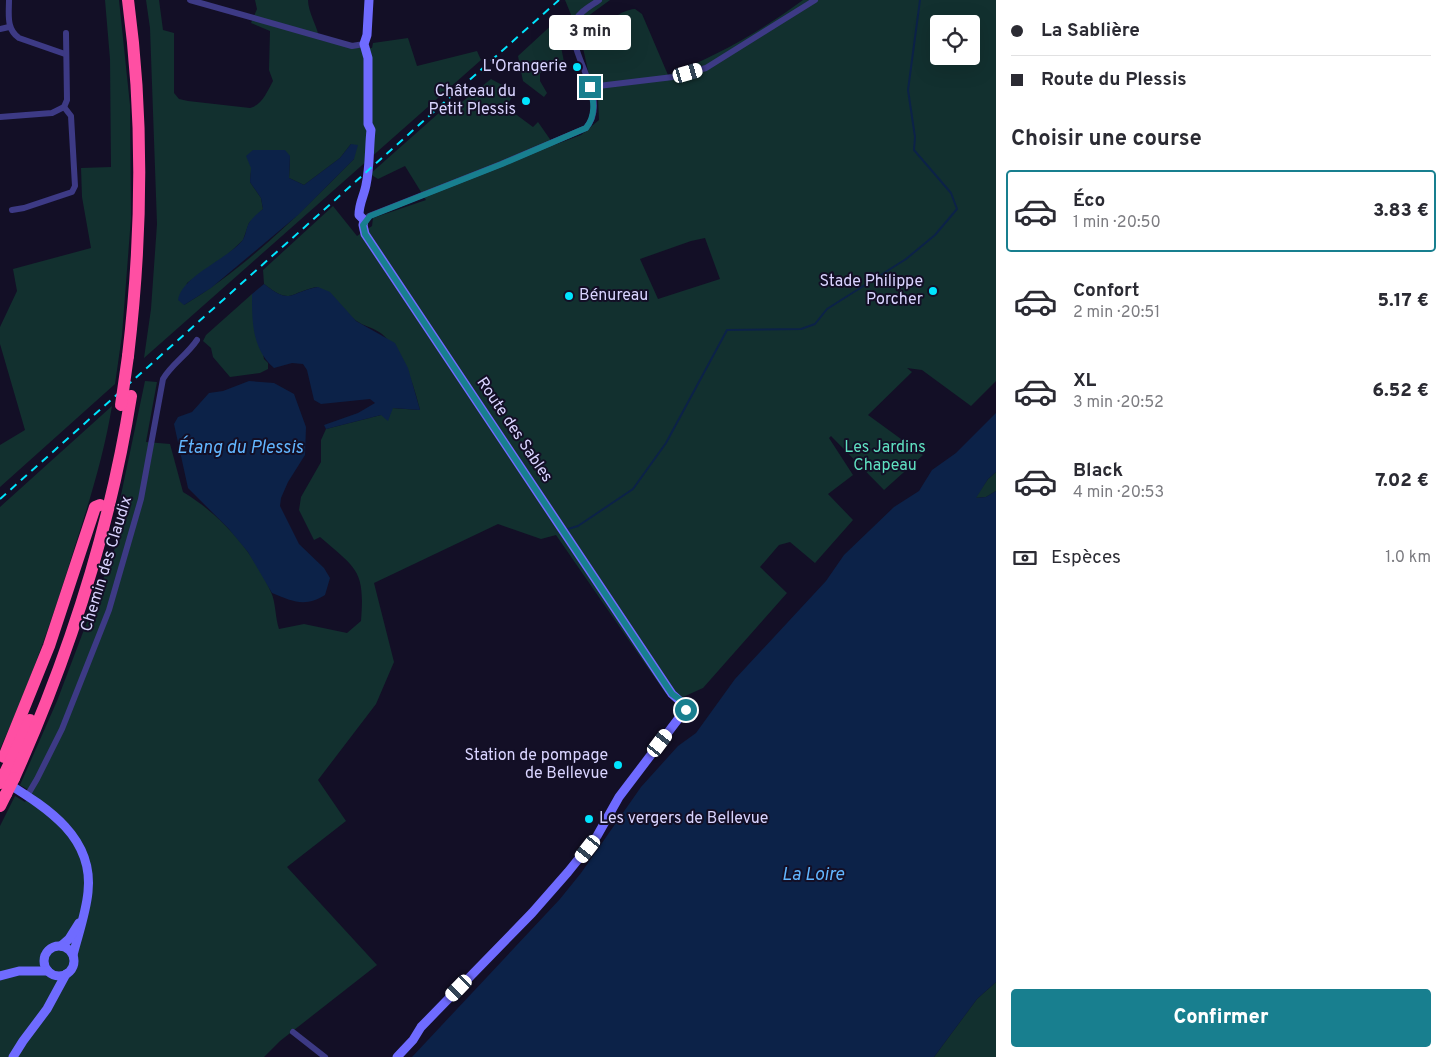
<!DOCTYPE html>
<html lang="fr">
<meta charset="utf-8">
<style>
:root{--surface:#fff;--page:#f2f2f3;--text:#2b2b33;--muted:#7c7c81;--line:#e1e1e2;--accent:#187f8f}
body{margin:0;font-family:Overpass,sans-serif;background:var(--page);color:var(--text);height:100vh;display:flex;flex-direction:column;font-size:19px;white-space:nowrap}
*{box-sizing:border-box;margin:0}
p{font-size:16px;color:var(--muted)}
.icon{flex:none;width:28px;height:28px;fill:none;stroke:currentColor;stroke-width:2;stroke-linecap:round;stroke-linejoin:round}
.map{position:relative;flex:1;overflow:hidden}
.details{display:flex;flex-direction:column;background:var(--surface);width:450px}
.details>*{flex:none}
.banner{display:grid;align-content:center;height:110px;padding:0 15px;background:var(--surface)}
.fabs{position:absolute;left:930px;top:15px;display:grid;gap:10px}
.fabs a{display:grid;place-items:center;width:50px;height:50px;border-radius:5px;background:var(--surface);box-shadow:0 5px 20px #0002;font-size:25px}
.end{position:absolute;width:22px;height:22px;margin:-11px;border:6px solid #187f8f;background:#fff;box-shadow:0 0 0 2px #fff}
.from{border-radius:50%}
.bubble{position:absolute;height:35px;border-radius:5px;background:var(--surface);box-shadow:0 5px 20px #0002;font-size:16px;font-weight:800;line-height:35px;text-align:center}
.car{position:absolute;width:15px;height:30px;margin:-15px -8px;border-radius:6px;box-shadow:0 0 4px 1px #0007;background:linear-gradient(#fff 24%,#345 0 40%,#fff 0 76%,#345 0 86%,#fff 0)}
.banner b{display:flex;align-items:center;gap:18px;height:48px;font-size:19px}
.banner b+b{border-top:1px solid var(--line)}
.banner i{width:12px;height:12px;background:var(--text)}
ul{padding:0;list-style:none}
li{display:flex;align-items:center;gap:15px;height:82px;margin:0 10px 8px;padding:0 5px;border:2px solid transparent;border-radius:5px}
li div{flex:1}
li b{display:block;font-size:19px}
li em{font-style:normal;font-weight:800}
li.current{border-color:var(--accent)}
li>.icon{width:45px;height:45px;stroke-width:1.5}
h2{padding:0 15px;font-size:22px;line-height:60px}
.pay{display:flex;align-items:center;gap:12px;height:55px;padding:0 15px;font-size:19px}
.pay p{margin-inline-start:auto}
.action{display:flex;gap:10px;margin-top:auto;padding:10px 15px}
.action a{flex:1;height:58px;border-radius:5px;background:var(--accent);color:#fff;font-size:20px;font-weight:800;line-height:58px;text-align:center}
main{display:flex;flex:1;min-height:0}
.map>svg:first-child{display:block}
</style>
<main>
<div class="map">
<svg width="996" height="1057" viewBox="0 0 996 1057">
<rect width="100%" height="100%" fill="#130f26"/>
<!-- green -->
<g fill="#12302f" fill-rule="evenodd">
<path d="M 105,0 L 119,0 L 130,105 L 131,218 L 122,335 L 115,384 L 0,487 L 0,445 L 25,430 L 0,344 L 0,327 L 17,291 L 13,269 L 91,248 L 82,197 L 81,168 L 111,167 L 110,59 Z"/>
<path d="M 146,0 L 159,0 L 163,30 L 174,33 L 174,93 L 179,99 L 188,101 L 250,108 C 262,105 267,92 273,81 L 269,70 L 270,31 L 251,23 L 257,9 L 255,0 L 308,0 C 308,12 317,26 320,40 L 354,48 L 372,48 L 373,43 L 408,38 L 417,66 L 477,51 L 481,60 L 144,358 L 151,309 L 157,224 L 150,28 ZM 351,144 L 354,159 C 302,211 248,267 184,305 L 187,283 L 225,257 L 243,240 L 249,223 L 263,209 L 261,198 L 250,182 L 253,150 L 290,156 L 289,178 L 304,185 L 340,158 Z"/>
<path d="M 565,0 L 610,0 L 584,19 L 583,22 L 593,28 C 611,23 619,10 635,9 L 642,14 L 668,75 C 717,56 761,31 803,0 L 996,0 L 996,381 L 971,406 L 922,370 L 907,368 L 912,372 L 868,415 L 923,455 L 884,490 L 831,436 L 829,438 L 853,475 L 828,494 L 853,520 L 815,563 L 790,542 L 779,545 L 760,567 L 787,593 L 703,688 L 683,697 L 666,694 L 556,535 L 541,539 L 498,524 L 374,583 L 394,662 L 376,704 L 318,780 L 346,821 L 287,867 L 377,965 L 280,1041 L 264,1057 L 0,1057 L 0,826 L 15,796 L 25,802 L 32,792 L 20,785 L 57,701 L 119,537 L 117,514 L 145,381 L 157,382 L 146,442 L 170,444 L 183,492 C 220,514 254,552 271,592 C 276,603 275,617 279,629 L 304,624 L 347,633 L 361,621 C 365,570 357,569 320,537 L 314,540 L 299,510 L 301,497 L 321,462 L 321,440 L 326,429 L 381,415 L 392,408 L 420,410 C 413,382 404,354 382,334 C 375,328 363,326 355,320 C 341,308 335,294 317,287 C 289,292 292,306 264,284 L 263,270 L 333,206 L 357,236 L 372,226 L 373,218 L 426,200 L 405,166 L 378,179 L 370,174 L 449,104 L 453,109 L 491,79 L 515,92 L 506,107 L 533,127 L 538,122 L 554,145 L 581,135 L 599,120 L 598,96 L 591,84 L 581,39 ZM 939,24 L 971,24 L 971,56 L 939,56 ZM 705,238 L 720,279 L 658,299 L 640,259 L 691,241 Z"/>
<path d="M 556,21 L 564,62 L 550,66 L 540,73 L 540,81 L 547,93 L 544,97 L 523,81 L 518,56 Z"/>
<path d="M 252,294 L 264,359 L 268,363 L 268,369 L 260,373 L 230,377 L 213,357 L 211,348 L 203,341 L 206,335 Z"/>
<path d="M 112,406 C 104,454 90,500 75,546 C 54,615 30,683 0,749 L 0,507 Z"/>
<path d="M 996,472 L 996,491 L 986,497 L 975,498 L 988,479 Z"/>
<path d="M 996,982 L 996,1057 L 934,1057 L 977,999 Z"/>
</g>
<!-- water -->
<g fill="#0c2248">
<path d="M 351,144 L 358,145 L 354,159 L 298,215 L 211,288 L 184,305 L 178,300 C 182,276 226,260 242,241 C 246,236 246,228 249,223 C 252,218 258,213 263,209 L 261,198 L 250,182 L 251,168 L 246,156 L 253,150 L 285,150 L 290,156 L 289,178 L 304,185 L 340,158 Z"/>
<path d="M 264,284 C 292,306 289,292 318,287 L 330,292 L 356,321 L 395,343 L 408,368 L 420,410 L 393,408 L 388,421 L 381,415 L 326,429 L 324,425 L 358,413 L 375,403 L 370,399 L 321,404 L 314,400 L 307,370 L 303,364 L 292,363 L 274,368 C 252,349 252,322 252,294 Z"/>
<path d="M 249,381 L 274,383 L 294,394 L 306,427 L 305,455 L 288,482 L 281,498 L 280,506 L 299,544 L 324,568 L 330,578 L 325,595 C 305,608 292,601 272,593 L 248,552 L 228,528 L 188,488 L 174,424 L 178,417 L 192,412 L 209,393 L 223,391 Z"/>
<path d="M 996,413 L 996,472 L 988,479 L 976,498 L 986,497 L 996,491 L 996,982 L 977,999 L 934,1057 L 412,1057 L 560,899 L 581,873 L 641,787 L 678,746 L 696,733 L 735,679 L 826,581 L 844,555 L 894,507 L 919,491 L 932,470 L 956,453 Z"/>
</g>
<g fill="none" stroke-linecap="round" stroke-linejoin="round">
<!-- stream -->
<path stroke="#0c2248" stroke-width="2" d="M 568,529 L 578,526 L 633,489 L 666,443 L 727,330 L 801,329 L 815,324 L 827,309 L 906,259 L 935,235 L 957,209 L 951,193 L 914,150 L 915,137 L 908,90 L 920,0"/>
<!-- street -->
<g stroke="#3d3a85" stroke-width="6">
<path d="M 9,0 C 9,14 6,29 19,38 L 65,54"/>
<path d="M 190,0 L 352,46 L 364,44"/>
<path d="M 0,29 L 9,27"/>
<path d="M 590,87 L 673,77 L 706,68 L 815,0"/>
<path d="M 64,107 L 67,100 L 66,33"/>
<path d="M 0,117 L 52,113 L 64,107"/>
<path d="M 12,210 L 24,208 L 72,192 L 75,186 L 71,116 L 64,107"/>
<path d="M 364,220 L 369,216 L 501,164 L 586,128 C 613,96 562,52 576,20 C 580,11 591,6 599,0"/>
<path d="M 27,796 L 37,779 L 62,729 L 109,610 L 141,499 L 163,379 C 172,364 187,355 197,340"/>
<path d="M 293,1032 L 325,1057"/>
</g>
<!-- secondary -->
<g stroke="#6f6bff" stroke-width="9">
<path d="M 369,0 L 367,35 L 364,44 L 368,58 L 368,124 L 371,130 C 369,148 370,167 366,185 C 364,196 359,203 359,215 L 364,220 L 363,225 L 365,234 L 672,694 L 681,702"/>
<path d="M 7,783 C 47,808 94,837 88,892 C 86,913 78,935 73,955"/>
<path d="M 61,946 L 69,939 L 79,923"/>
<circle cx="59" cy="961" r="15"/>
<path d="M 0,976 L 19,971 L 48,971"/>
<path d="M 13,1057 L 23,1041 L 47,1009 L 66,974"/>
<path d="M 397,1057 L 413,1040 L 421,1027 L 532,913 L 568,872 L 597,836 L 619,797 L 685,710 L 685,704 L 681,702"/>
</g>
<!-- highway -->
<g stroke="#ff4fa3" stroke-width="12">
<path d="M 128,356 C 142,238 144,118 128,0"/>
<path d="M 4,757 L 49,646 L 95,507 L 100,505"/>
<path d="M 5,773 L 30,720"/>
<path d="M 14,778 C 69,656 110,529 131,396"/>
<path d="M 0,806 L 6,794"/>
</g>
<!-- rail -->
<path stroke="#00e5ff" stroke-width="2" stroke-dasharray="8 6" stroke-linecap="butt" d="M 0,499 L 559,0"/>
<!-- highway-bridge -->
<g stroke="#ff4fa3" stroke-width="12">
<path d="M 121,405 L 128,356"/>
<path d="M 0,783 L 5,773"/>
<path d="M 6,794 L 14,778"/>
</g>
</g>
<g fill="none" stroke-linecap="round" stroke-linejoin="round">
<!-- route -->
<path stroke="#187f8f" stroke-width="6" d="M 590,87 C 594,101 596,116 586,128 L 502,164 L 370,216 L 363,225 L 365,234 L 672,694 L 686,704 L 686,710"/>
</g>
<!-- markers -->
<g fill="#00e5ff" stroke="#130f26" stroke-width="2">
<circle cx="577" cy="67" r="5"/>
<circle cx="526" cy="101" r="5"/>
<circle cx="933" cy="291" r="5"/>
<circle cx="569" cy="296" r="5"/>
<circle cx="618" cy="765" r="5"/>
<circle cx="589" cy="819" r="5"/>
</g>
<g text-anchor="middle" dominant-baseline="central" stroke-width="4" stroke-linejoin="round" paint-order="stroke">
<!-- poi labels -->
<g font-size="16" fill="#d9d4ff" stroke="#130f26" text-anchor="end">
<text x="567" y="67">L'Orangerie</text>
<text x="516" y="92">Château du<tspan x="516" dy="18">Petit Plessis</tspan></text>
<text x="923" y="282">Stade Philippe<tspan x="923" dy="18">Porcher</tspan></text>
<text x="579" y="296" text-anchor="start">Bénureau</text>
<text x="608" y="756">Station de pompage<tspan x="608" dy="18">de Bellevue</tspan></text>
<text x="599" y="819" text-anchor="start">Les vergers de Bellevue</text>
</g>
<!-- street labels -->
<g font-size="16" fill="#d9d4ff" stroke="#130f26">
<text transform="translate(514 430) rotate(56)">Route des Sables</text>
<text transform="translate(107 564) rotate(-73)">Chemin des Claudix</text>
</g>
<!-- park labels -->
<g font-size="16" fill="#5fe0c0" stroke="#130f26">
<text x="885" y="448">Les Jardins<tspan x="885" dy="18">Chapeau</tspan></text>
</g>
<!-- water labels -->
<g font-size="18" font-style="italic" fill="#62b6ff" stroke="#130f26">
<text x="240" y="448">Étang du Plessis</text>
<text x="813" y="875">La Loire</text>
</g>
</g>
</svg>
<div class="fabs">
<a><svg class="icon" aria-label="locate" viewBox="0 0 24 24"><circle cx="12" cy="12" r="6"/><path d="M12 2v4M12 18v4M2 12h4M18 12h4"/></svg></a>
</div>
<i class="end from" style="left:686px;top:710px"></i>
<i class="end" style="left:590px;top:87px"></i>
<div class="bubble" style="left:549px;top:15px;width:82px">3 min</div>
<i class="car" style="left:688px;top:73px;rotate:74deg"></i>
<i class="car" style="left:660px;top:743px;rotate:37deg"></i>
<i class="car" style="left:588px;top:849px;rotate:218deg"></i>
<i class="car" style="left:459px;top:988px;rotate:224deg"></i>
</div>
<section class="details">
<div class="banner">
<b><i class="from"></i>La Sablière</b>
<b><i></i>Route du Plessis</b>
</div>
<h2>Choisir une course</h2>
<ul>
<li class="current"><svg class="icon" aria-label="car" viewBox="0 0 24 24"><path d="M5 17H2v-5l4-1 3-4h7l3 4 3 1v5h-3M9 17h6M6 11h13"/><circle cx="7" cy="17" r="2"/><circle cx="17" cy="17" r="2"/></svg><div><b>Éco</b><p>1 min · 20:50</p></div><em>3.83 €</em></li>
<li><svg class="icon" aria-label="car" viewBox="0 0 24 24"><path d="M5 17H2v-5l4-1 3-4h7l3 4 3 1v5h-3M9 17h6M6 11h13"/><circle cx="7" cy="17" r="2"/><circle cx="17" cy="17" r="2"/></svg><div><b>Confort</b><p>2 min · 20:51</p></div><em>5.17 €</em></li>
<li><svg class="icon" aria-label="car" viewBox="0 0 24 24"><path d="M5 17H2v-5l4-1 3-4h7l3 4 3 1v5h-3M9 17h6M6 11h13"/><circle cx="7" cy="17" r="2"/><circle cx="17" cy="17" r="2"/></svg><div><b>XL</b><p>3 min · 20:52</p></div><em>6.52 €</em></li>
<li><svg class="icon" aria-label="car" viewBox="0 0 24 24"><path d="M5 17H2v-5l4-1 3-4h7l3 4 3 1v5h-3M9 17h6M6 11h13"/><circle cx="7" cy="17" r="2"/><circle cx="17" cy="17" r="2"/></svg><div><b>Black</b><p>4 min · 20:53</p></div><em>7.02 €</em></li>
</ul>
<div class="pay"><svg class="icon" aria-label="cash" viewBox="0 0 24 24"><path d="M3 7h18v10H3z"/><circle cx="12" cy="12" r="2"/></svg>Espèces<p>1.0 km</p></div>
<div class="action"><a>Confirmer</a></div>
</section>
</main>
